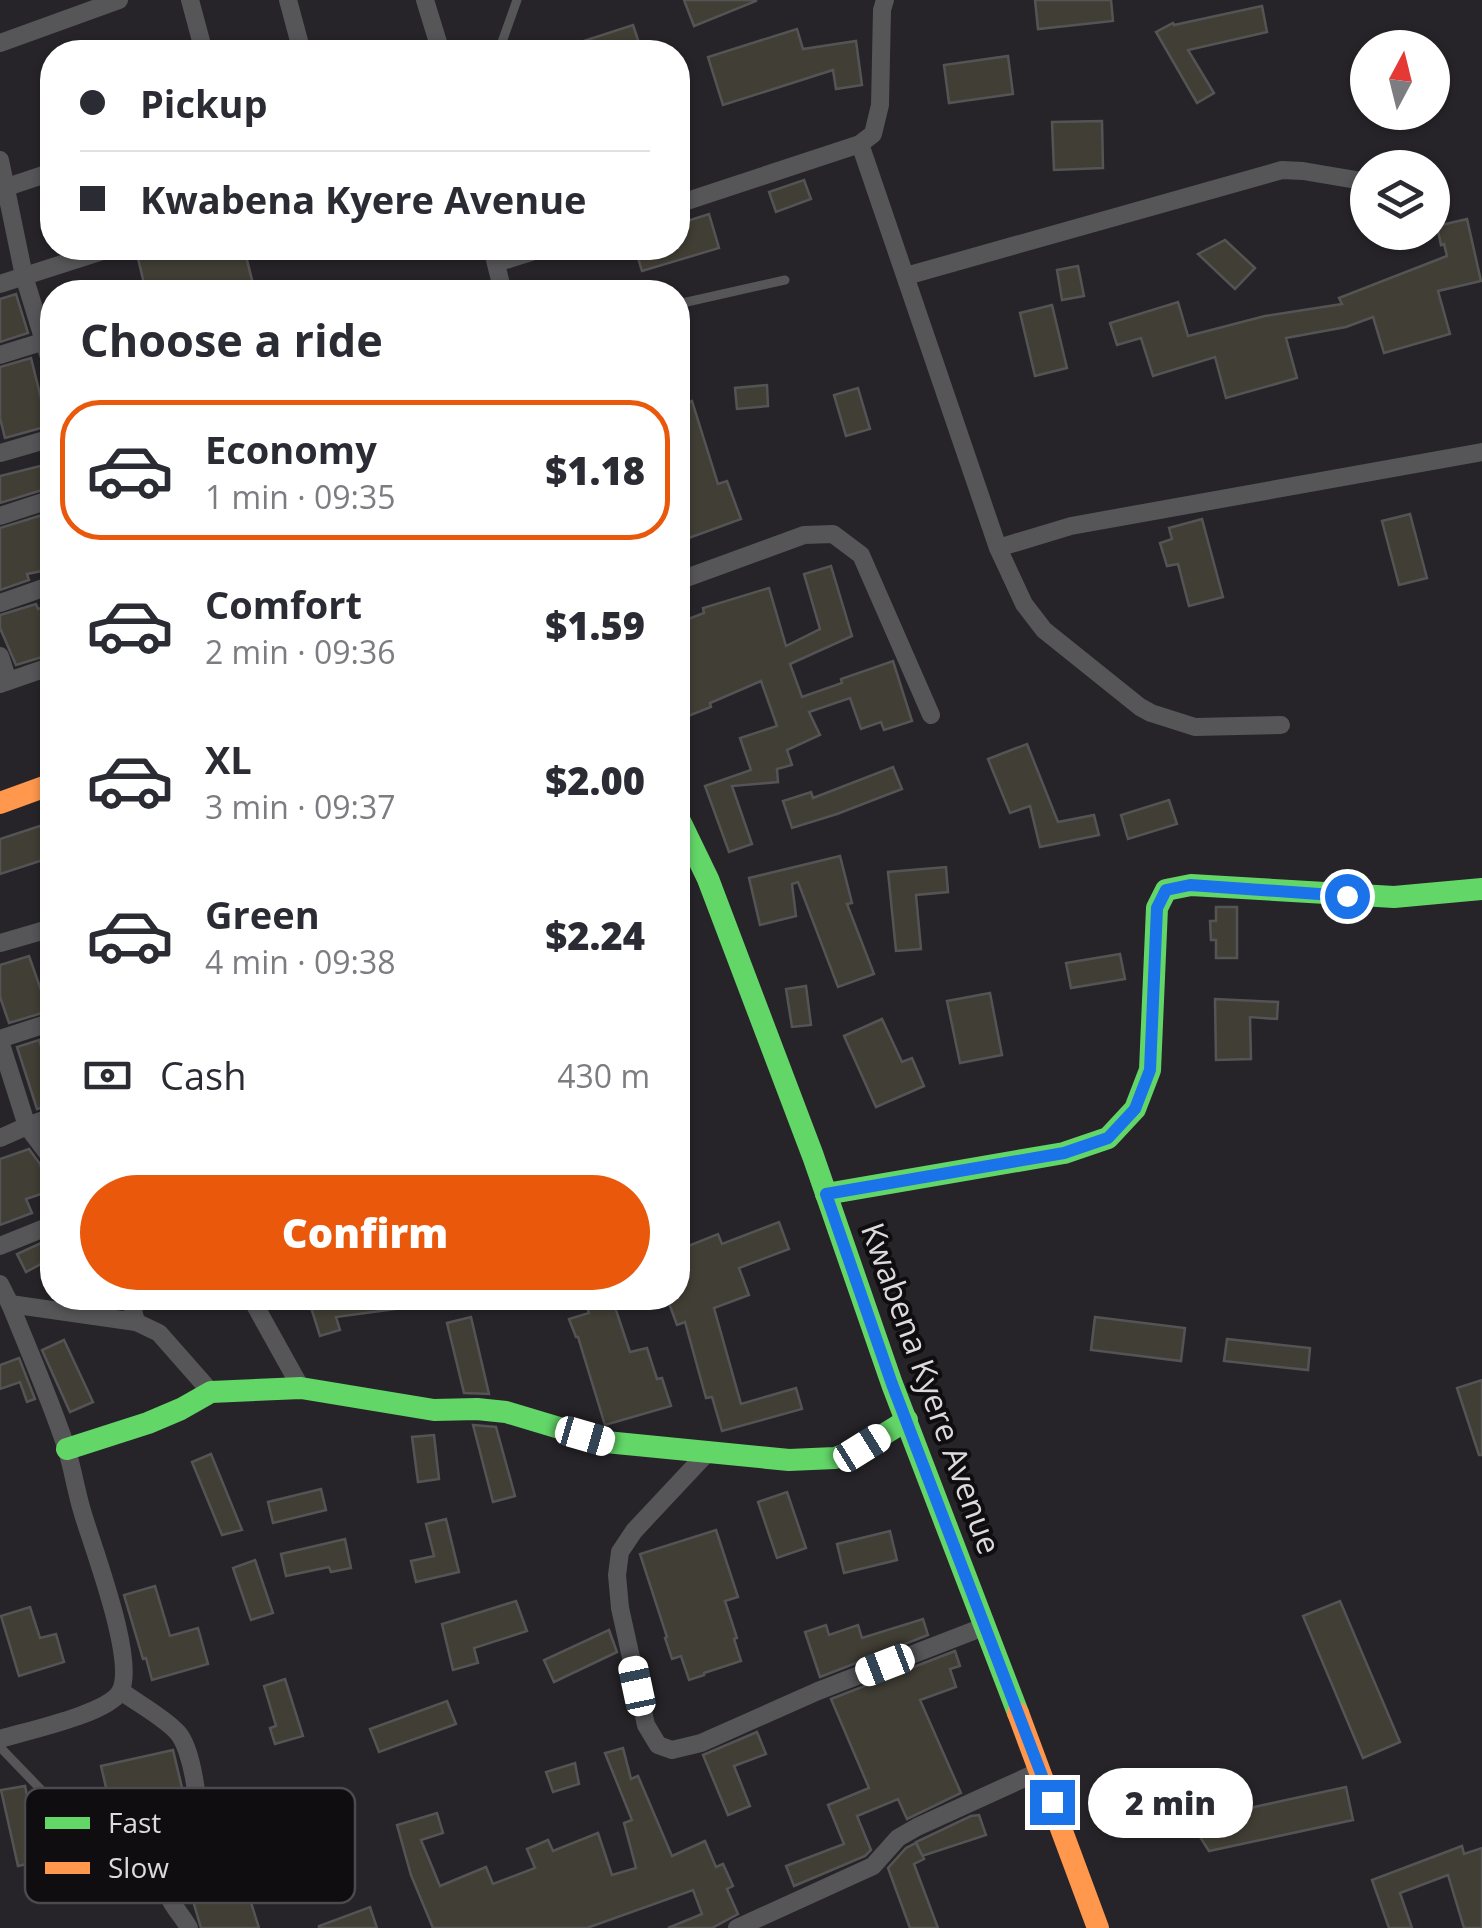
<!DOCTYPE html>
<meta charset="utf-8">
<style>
:root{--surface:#fff;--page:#f2f2f3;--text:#2b2b33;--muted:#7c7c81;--line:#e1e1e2;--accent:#ea580c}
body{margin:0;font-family:"Open Sans",sans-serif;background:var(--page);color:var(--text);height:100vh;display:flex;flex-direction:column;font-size:38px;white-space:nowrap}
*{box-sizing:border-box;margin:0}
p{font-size:32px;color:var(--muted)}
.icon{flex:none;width:55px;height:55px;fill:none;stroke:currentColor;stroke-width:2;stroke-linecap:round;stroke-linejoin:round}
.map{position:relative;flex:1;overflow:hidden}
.side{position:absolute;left:40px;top:280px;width:650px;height:1030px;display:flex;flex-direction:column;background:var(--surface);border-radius:40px;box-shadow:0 2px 8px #0004}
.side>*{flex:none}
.hud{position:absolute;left:40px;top:40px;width:650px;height:220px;border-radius:40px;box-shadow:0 2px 8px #0004;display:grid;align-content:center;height:220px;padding:0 40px;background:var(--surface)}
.needle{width:65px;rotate:7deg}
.controls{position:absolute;left:1350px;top:30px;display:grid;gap:20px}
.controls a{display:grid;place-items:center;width:100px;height:100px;border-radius:50%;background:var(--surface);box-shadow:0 2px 8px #0004;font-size:50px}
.end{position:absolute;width:45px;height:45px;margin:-22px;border:12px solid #1a73e8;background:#fff;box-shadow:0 0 0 5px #fff}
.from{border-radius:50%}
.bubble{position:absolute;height:70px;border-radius:35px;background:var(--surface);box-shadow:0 2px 8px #0004;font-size:32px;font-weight:800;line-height:70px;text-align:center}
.car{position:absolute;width:30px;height:60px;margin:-30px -15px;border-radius:12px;box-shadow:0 0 8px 2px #0007;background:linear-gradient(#fff 24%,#345 0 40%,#fff 0 76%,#345 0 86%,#fff 0)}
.hud b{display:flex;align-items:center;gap:35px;height:95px;font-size:38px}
.hud b+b{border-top:2px solid var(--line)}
.hud i{width:25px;height:25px;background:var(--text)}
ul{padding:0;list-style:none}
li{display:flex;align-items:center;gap:30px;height:140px;margin:0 20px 15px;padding:0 20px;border:5px solid transparent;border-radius:40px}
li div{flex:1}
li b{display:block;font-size:38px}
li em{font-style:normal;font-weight:800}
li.active{border-color:var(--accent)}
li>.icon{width:90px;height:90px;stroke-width:1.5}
h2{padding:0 40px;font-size:45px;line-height:120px}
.pay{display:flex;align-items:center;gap:25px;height:110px;padding:0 40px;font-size:38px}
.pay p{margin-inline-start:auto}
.action{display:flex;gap:20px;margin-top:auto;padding:20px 40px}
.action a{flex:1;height:115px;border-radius:60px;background:var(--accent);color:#fff;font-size:40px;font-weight:800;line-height:115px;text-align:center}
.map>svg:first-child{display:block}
</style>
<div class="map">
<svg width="1482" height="1928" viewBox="0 0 1482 1928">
<rect width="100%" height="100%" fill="#262428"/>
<!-- building -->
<g fill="#413e35" stroke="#555455" stroke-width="2.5">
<path d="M 684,0 L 756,0 L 756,1 L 694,26 Z"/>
<path d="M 1035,0 L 1111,0 L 1113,21 L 1038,29 Z"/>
<path d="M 1262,6 L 1267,32 L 1188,50 L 1214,93 L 1197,103 L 1156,32 L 1173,23 L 1174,25 Z"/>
<path d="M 633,25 L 642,52 L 560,52 L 559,49 Z"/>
<path d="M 797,29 L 803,49 L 856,41 L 862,85 L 836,89 L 833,70 L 723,105 L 708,57 Z"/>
<path d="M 1008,56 L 1013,94 L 949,103 L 944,65 Z"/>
<path d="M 1102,121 L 1103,168 L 1054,170 L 1052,122 Z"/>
<path d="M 804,180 L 811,199 L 776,212 L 769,192 Z"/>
<path d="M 709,214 L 719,248 L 642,271 L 635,248 L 678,248 L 678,224 Z"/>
<path d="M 1467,219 L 1481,281 L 1438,291 L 1450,334 L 1384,353 L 1373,317 L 1346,327 L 1286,338 L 1297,378 L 1226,398 L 1215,357 L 1153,376 L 1141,338 L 1117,345 L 1110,323 L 1178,302 L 1188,336 L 1265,316 L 1342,304 L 1339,298 L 1447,256 L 1444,244 L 1441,245 L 1437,226 Z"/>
<path d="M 1225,240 L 1255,268 L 1235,289 L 1198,254 Z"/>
<path d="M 162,248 L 244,248 L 253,284 L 217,292 L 146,292 L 137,254 Z"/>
<path d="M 1078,266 L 1084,296 L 1062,300 L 1057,270 Z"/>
<path d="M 16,294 L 28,333 L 0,342 L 0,299 Z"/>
<path d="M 1052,305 L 1067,368 L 1035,376 L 1020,313 Z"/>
<path d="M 31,358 L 48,426 L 5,438 L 0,418 L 0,367 Z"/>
<path d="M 767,385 L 768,406 L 737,409 L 735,388 Z"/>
<path d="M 858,388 L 870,429 L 846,436 L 834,395 Z"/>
<path d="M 692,401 L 718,484 L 727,481 L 741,519 L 678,542 L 678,499 L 682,498 L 678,484 L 678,407 Z"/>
<path d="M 52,463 L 52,487 L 0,503 L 0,476 Z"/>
<path d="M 52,512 L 52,569 L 27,574 L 29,580 L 0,590 L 0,528 Z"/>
<path d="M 1410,514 L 1427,578 L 1399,585 L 1382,521 Z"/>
<path d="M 1202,519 L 1223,597 L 1189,606 L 1178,564 L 1167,566 L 1160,543 L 1172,539 L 1169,528 Z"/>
<path d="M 831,566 L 852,636 L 790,664 L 802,697 L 842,683 L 841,679 L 893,661 L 912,721 L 884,730 L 881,722 L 861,729 L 850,698 L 809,712 L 820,735 L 787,750 L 792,765 L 777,769 L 778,782 L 732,786 L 752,844 L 729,852 L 705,786 L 751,770 L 740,738 L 777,726 L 761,681 L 710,703 L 711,707 L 678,720 L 678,623 L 704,613 L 703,608 L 769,588 L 786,646 L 820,629 L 804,574 Z"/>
<path d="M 36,604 L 38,609 L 44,607 L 52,631 L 52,654 L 16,665 L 0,628 L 0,615 Z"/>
<path d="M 1027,744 L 1058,822 L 1094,815 L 1099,835 L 1040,847 L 1030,806 L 1010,813 L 988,759 Z"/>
<path d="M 893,767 L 902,789 L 837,814 L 792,828 L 783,801 L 811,792 L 813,798 Z"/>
<path d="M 1169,800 L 1177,824 L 1128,839 L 1121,815 Z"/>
<path d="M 52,822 L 52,857 L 0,874 L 0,839 Z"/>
<path d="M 840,856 L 852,903 L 847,904 L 874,974 L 838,987 L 798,882 L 792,884 L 796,916 L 760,925 L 749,878 Z"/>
<path d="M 946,867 L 948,892 L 916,895 L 921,949 L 896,951 L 888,872 Z"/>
<path d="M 1216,907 L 1237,907 L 1237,958 L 1216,958 L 1216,940 L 1211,940 L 1210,921 L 1216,921 Z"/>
<path d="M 1120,954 L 1125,979 L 1071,988 L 1066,963 Z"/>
<path d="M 29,956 L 41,990 L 52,986 L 52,1010 L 9,1023 L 0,997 L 0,965 Z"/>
<path d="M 806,986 L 811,1025 L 792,1027 L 786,989 Z"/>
<path d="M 990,993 L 1002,1055 L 960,1063 L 947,1001 Z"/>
<path d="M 1215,999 L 1278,1002 L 1277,1019 L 1250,1017 L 1251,1059 L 1216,1060 Z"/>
<path d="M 882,1019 L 902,1062 L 912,1058 L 924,1086 L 876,1107 L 844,1036 Z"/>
<path d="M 39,1040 L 52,1080 L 52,1105 L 37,1109 L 17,1047 Z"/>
<path d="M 29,1149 L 40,1164 L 50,1191 L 26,1199 L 32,1213 L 0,1225 L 0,1159 Z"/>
<path d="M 779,1222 L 789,1249 L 739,1268 L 749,1295 L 714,1308 L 741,1404 L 796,1388 L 802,1409 L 722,1431 L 712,1397 L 706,1398 L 685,1322 L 677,1325 L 667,1298 L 678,1298 L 678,1250 L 718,1234 L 722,1244 Z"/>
<path d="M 52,1238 L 52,1258 L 26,1272 L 17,1254 Z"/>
<path d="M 308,1298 L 402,1298 L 403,1308 L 336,1317 L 340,1330 L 320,1336 Z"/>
<path d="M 583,1298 L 612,1298 L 630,1352 L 647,1348 L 657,1379 L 662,1378 L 671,1406 L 605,1425 L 578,1337 L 576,1337 L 569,1319 L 589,1313 Z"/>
<path d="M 471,1317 L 489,1394 L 464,1393 L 447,1323 Z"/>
<path d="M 1095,1317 L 1185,1328 L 1181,1361 L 1091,1350 Z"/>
<path d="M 1227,1339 L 1310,1348 L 1308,1370 L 1224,1361 Z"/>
<path d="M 64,1340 L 93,1402 L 70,1412 L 42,1350 Z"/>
<path d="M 19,1358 L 35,1399 L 27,1402 L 20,1382 L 0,1389 L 0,1365 Z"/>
<path d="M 1482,1380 L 1482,1455 L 1479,1455 L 1457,1388 Z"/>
<path d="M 473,1425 L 496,1427 L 515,1496 L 493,1502 Z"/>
<path d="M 434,1435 L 439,1479 L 418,1482 L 412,1437 Z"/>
<path d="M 211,1454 L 242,1530 L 222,1535 L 192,1462 Z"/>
<path d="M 321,1489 L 326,1510 L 273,1523 L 268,1502 Z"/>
<path d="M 787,1492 L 806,1548 L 777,1558 L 758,1502 Z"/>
<path d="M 446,1519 L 459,1572 L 416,1582 L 411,1561 L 434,1556 L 426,1524 Z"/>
<path d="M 716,1530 L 738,1597 L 725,1601 L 737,1638 L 734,1639 L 741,1661 L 704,1673 L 704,1675 L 689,1680 L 681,1656 L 672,1659 L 665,1638 L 667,1637 L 640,1554 Z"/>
<path d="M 890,1531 L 897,1560 L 844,1573 L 837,1544 Z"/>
<path d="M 345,1539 L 351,1568 L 331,1572 L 329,1567 L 286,1576 L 281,1554 Z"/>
<path d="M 255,1560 L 273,1613 L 251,1620 L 233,1568 Z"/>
<path d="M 155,1586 L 170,1636 L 198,1628 L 208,1664 L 152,1680 L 146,1658 L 143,1659 L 124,1595 Z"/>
<path d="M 516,1601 L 527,1631 L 474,1648 L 478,1663 L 453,1670 L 442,1624 Z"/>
<path d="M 1340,1601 L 1400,1742 L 1363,1758 L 1303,1616 Z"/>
<path d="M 30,1607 L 40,1638 L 56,1634 L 64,1662 L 19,1676 L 1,1616 Z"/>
<path d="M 923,1619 L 928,1635 L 820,1677 L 805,1632 L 826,1625 L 829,1635 L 858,1625 L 862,1638 Z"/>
<path d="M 609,1630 L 617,1652 L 554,1682 L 544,1660 Z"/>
<path d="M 955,1651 L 960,1666 L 950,1669 L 956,1687 L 920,1700 L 961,1793 L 907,1819 L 898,1799 L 857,1816 L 871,1850 L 865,1856 L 794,1886 L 786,1866 L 844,1844 L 828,1805 L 869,1788 L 831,1699 Z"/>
<path d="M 285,1679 L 303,1736 L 275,1744 L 270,1728 L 276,1726 L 264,1686 Z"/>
<path d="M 447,1701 L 456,1724 L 379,1752 L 370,1729 Z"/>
<path d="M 757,1732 L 766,1754 L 734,1766 L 750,1806 L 728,1815 L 703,1755 Z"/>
<path d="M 623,1748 L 631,1779 L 638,1776 L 672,1856 L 705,1841 L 716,1867 L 723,1864 L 733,1886 L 727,1889 L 738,1914 L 712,1928 L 668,1928 L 702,1914 L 693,1890 L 587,1928 L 433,1928 L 411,1875 L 397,1825 L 437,1813 L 443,1833 L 421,1840 L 440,1886 L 486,1867 L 493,1884 L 535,1868 L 527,1849 L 548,1840 L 553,1851 L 598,1833 L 612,1875 L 636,1868 L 624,1823 L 632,1820 L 605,1753 Z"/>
<path d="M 173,1750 L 183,1792 L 182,1818 L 139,1828 L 138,1821 L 115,1826 L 101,1766 Z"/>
<path d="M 575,1763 L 579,1784 L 553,1792 L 546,1772 Z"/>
<path d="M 25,1786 L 41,1861 L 18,1866 L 1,1790 Z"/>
<path d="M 1346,1787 L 1353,1820 L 1209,1851 L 1190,1821 Z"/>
<path d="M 979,1815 L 986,1835 L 922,1856 L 916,1842 L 971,1816 Z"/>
<path d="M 232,1842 L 259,1928 L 201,1928 L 189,1887 L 196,1885 L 188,1859 L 189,1856 Z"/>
<path d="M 916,1843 L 924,1859 L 914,1864 L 938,1928 L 910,1928 L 888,1868 L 906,1848 Z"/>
<path d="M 1462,1846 L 1464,1854 L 1482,1848 L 1482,1928 L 1464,1928 L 1448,1875 L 1400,1893 L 1412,1928 L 1389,1928 L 1372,1880 Z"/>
<path d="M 370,1907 L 377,1928 L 319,1928 L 319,1926 Z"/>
</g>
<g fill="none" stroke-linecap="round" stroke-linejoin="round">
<!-- lane -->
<g stroke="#565558" stroke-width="9">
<path d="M 493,52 L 502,42 L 517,0"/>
<path d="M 678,304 L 785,280"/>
<path d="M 0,1747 L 50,1799 L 70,1832"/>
</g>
<!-- street -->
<g stroke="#565558" stroke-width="18">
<path d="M 190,0 L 204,52"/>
<path d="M 288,0 L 302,52"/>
<path d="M 425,0 L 441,52"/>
<path d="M 0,43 L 119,0"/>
<path d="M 860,144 L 998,548 L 1024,604 L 1044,630 L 1140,707 L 1151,713 L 1195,727 L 1281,725"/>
<path d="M 0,160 L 24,276 L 52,367"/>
<path d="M 7,187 L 52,172"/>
<path d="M 678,204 L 860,144 L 873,134 L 880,105 L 882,10 L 885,0"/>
<path d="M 492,248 L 503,292"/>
<path d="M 496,263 L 544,248"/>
<path d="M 906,276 L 1282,170 L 1303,171 L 1368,182"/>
<path d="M 0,284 L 112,248"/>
<path d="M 0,355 L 45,341"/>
<path d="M 0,453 L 52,438"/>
<path d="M 0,516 L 52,499"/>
<path d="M 998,548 L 1071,526 L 1482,452"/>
<path d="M 678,581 L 804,535 L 833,534 L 861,555 L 931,715"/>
<path d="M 0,603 L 52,585"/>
<path d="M 0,656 L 8,681"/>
<path d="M 0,684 L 52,666"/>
<path d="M 0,943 L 52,928"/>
<path d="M 0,1039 L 52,1022"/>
<path d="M 0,1041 L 27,1126 L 0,1138"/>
<path d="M 52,1117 L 27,1126 L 52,1159"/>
<path d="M 0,1246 L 52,1225"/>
<path d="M 0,1284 L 10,1304 C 29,1351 50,1399 66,1447 C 73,1469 76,1492 83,1514 C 93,1548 137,1662 120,1692 C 107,1714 26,1731 0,1739"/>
<path d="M 130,1298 L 136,1322"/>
<path d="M 251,1298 L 301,1388"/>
<path d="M 10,1304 L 136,1322 L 159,1333 L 211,1392"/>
<path d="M 707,1453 L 634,1531 L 620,1552 L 617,1575 L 620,1608 L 646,1725 L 658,1745 L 672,1750 L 701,1743 L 818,1691 L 986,1626"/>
<path d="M 121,1691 C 137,1703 165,1718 178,1733 C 191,1748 202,1806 194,1823 C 185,1844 163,1864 166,1887 C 168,1902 182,1915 189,1928"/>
<path d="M 737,1928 L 873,1866 L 898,1838 L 917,1827 L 1040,1771"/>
</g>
<!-- fast -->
<g stroke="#63d668" stroke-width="22">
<path d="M 678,817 L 708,879 L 813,1156 L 892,1384 L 1018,1713"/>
<path d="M 826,1194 L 1064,1153 L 1108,1138 L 1135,1109 L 1150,1070 L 1157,908 L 1166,890 L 1191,885 L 1394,897 L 1482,889"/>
<path d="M 67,1449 L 148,1423 L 181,1409 L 211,1392 L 301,1388 L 434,1410 L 477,1409 L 506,1412 L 606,1442 L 789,1460 L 835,1458 L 862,1448 L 907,1420"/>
</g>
<!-- slow -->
<g stroke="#ff974d" stroke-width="22">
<path d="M 0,803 L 52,784"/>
<path d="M 1018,1713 L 1098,1928"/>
</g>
</g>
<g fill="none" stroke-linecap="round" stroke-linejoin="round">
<!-- route -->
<path stroke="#1a73e8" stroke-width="12" d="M 1052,1802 L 892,1384 L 826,1194 L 1064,1153 L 1108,1138 L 1135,1109 L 1150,1070 L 1157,908 L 1166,890 L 1190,885 L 1347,896"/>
</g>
<g text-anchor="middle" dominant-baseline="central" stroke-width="8" stroke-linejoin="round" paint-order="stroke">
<!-- street labels -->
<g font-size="32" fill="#dcdadd" stroke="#0f0d10">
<text transform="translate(932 1388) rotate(70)">Kwabena Kyere Avenue</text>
</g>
</g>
<!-- legend -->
<rect x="25" y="1788" width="330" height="115" rx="15" fill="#0f0d10" stroke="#4c4a4e" stroke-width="2.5"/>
<rect x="45" y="1817" width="45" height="12" fill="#63d668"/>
<rect x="45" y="1862" width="45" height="12" fill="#ff974d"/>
<g font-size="28" fill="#dcdadd">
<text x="108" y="1833">Fast</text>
<text x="108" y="1878">Slow</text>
</g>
</svg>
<div class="controls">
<a><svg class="needle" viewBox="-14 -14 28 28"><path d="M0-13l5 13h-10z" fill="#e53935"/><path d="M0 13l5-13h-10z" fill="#7c7c81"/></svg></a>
<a><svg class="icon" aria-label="layers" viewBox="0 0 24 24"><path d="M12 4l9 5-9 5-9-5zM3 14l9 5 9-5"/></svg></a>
</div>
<i class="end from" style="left:1347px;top:896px"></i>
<i class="end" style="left:1052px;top:1802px"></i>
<div class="bubble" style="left:1088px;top:1768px;width:165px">2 min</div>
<i class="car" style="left:585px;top:1436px;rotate:106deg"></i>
<i class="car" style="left:862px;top:1448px;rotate:58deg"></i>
<i class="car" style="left:885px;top:1665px;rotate:249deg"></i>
<i class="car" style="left:637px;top:1686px;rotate:348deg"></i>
<div class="hud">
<b><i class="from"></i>Pickup</b>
<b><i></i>Kwabena Kyere Avenue</b>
</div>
<section class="side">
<h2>Choose a ride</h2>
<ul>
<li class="active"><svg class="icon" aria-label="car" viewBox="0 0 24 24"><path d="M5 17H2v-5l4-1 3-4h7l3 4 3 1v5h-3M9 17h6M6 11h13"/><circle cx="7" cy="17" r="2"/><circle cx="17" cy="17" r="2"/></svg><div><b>Economy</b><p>1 min · 09:35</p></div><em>$1.18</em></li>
<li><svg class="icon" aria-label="car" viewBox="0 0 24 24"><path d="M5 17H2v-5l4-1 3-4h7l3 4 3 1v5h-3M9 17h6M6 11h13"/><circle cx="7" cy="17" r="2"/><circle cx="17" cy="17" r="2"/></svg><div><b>Comfort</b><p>2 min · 09:36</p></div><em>$1.59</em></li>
<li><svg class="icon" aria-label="car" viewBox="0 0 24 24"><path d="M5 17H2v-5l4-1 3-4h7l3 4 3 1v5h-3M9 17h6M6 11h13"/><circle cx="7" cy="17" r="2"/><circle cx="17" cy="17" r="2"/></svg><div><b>XL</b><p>3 min · 09:37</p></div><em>$2.00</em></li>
<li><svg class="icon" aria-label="car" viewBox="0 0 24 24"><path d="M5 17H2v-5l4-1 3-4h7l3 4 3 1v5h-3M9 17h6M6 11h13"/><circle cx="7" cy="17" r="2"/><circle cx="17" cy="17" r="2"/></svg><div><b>Green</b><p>4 min · 09:38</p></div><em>$2.24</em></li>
</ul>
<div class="pay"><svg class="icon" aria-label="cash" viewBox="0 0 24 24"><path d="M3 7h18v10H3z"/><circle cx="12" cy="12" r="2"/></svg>Cash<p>430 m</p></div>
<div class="action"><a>Confirm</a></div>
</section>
</div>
